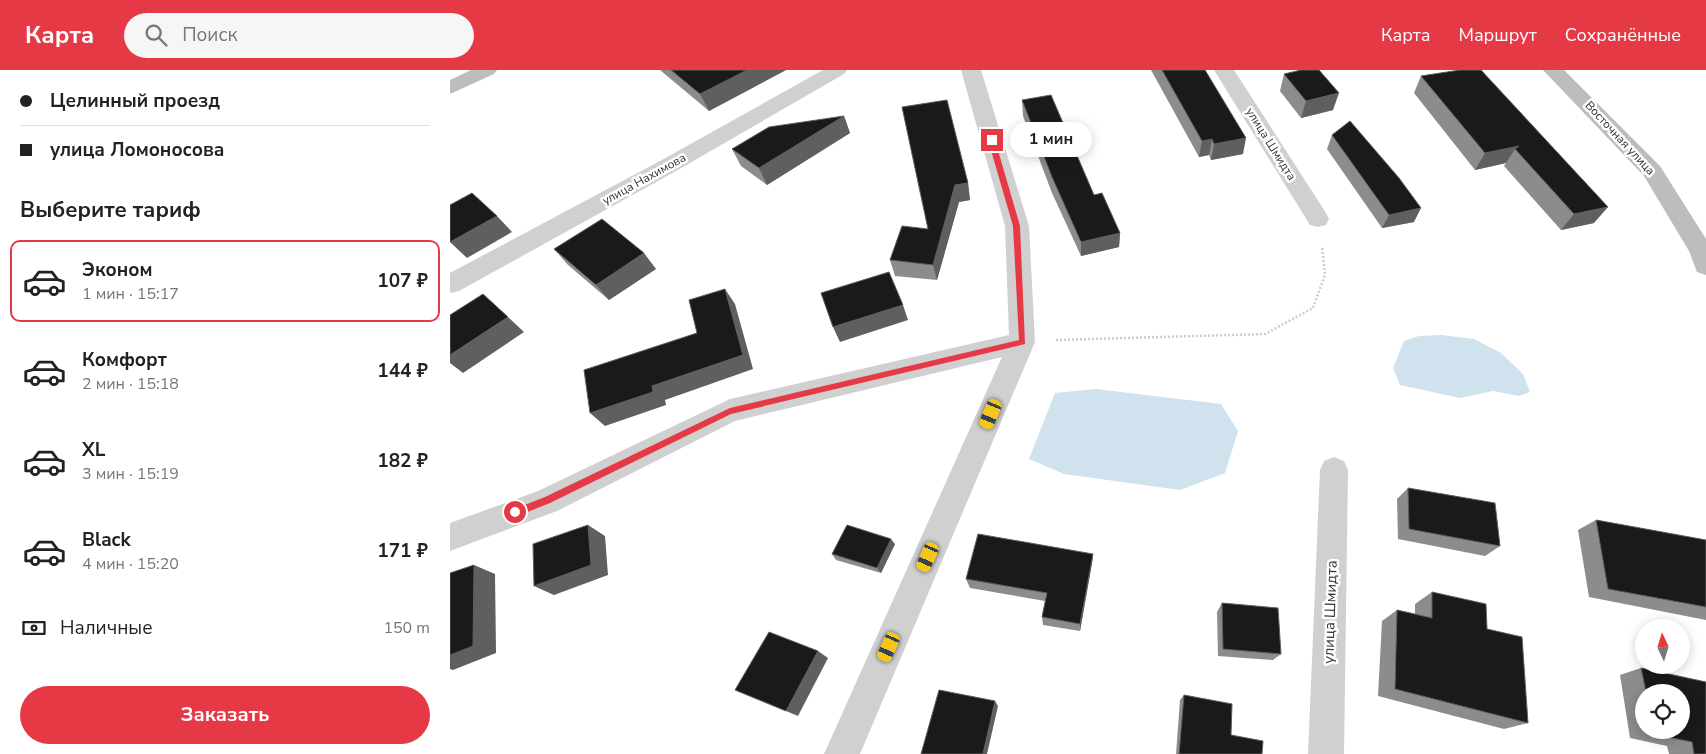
<!DOCTYPE html>
<html lang="ru">
<meta charset="utf-8">
<style>
:root{--surface:#fff;--page:#f6f6f6;--text:#222;--muted:#767676;--line:#e0e0e0;--accent:#e63946}
body{margin:0;font-family:"Nunito Sans",sans-serif;background:var(--page);color:var(--text);height:100vh;display:flex;flex-direction:column;font-size:19px;white-space:nowrap}
*{box-sizing:border-box;margin:0}
p{font-size:16px;color:var(--muted)}
.icon{flex:none;width:28px;height:28px;fill:none;stroke:currentColor;stroke-width:2;stroke-linecap:round;stroke-linejoin:round}
.map{position:relative;flex:1;overflow:hidden}
.details{display:flex;flex-direction:column;background:var(--surface);width:450px}
.details>*{flex:none}
.banner{display:grid;align-content:center;height:110px;padding:0 20px;background:var(--surface)}
.needle{width:32px;rotate:356deg}
.fabs{position:absolute;left:1185px;top:549px;display:grid;gap:10px}
.fabs a{display:grid;place-items:center;width:55px;height:55px;border-radius:50%;background:var(--surface);box-shadow:0 2px 12px #0003;font-size:25px}
.end{position:absolute;width:22px;height:22px;margin:-11px;border:6px solid #e63946;background:#fff;box-shadow:0 0 0 2px #fff}
.from{border-radius:50%}
.bubble{position:absolute;height:35px;border-radius:18px;background:var(--surface);box-shadow:0 2px 12px #0003;font-size:16px;font-weight:700;line-height:35px;text-align:center}
.car{position:absolute;width:15px;height:30px;margin:-15px -8px;border-radius:6px;box-shadow:0 0 4px 1px #0007;background:linear-gradient(#f5c518 24%,#345 0 40%,#f5c518 0 76%,#345 0 86%,#f5c518 0)}
.banner b{display:flex;align-items:center;gap:18px;height:48px;font-size:19px}
.banner b+b{border-top:1px solid var(--line)}
.banner i{width:12px;height:12px;background:var(--text)}
ul{padding:0;list-style:none}
li{display:flex;align-items:center;gap:15px;height:82px;margin:0 10px 8px;padding:0 10px;border:2px solid transparent;border-radius:10px}
li div{flex:1}
li b{display:block;font-size:19px}
li em{font-style:normal;font-weight:700}
li.active{border-color:var(--accent)}
li>.icon{width:45px;height:45px;stroke-width:1.5}
h2{padding:0 20px;font-size:22px;line-height:60px}
.pay{display:flex;align-items:center;gap:12px;height:55px;padding:0 20px;font-size:19px}
.pay p{margin-inline-start:auto}
.cta{display:flex;gap:10px;margin-top:auto;padding:10px 20px}
.cta a{flex:1;height:58px;border-radius:30px;background:var(--accent);color:#fff;font-size:20px;font-weight:700;line-height:58px;text-align:center}
header{display:flex;align-items:center;gap:30px;box-sizing:border-box;height:70px;padding:0 25px;background:var(--accent);color:#fff}
header strong{font-size:24px}
nav{display:flex;gap:28px;margin-inline-start:auto;font-size:18px}
.search{width:350px;height:45px;background:var(--page);display:flex;align-items:center;gap:12px;box-sizing:border-box;padding:0 18px;border-radius:28px;color:var(--muted);font-size:19px}
main{display:flex;flex:1;min-height:0}
.map>svg:first-child{display:block}
</style>
<header>
<strong>Карта</strong>
<div class="search"><svg class="icon" aria-label="search" viewBox="0 0 24 24"><circle cx="10" cy="10" r="6"/><path d="M15 15l6 6"/></svg>Поиск</div>
<nav><a>Карта</a><a>Маршрут</a><a>Сохранённые</a></nav>
</header>
<main>
<section class="details">
<div class="banner">
<b><i class="from"></i>Целинный проезд</b>
<b><i></i>улица Ломоносова</b>
</div>
<h2>Выберите тариф</h2>
<ul>
<li class="active"><svg class="icon" aria-label="car" viewBox="0 0 24 24"><path d="M5 17H2v-5l4-1 3-4h7l3 4 3 1v5h-3M9 17h6M6 11h13"/><circle cx="7" cy="17" r="2"/><circle cx="17" cy="17" r="2"/></svg><div><b>Эконом</b><p>1 мин · 15:17</p></div><em>107 ₽</em></li>
<li><svg class="icon" aria-label="car" viewBox="0 0 24 24"><path d="M5 17H2v-5l4-1 3-4h7l3 4 3 1v5h-3M9 17h6M6 11h13"/><circle cx="7" cy="17" r="2"/><circle cx="17" cy="17" r="2"/></svg><div><b>Комфорт</b><p>2 мин · 15:18</p></div><em>144 ₽</em></li>
<li><svg class="icon" aria-label="car" viewBox="0 0 24 24"><path d="M5 17H2v-5l4-1 3-4h7l3 4 3 1v5h-3M9 17h6M6 11h13"/><circle cx="7" cy="17" r="2"/><circle cx="17" cy="17" r="2"/></svg><div><b>XL</b><p>3 мин · 15:19</p></div><em>182 ₽</em></li>
<li><svg class="icon" aria-label="car" viewBox="0 0 24 24"><path d="M5 17H2v-5l4-1 3-4h7l3 4 3 1v5h-3M9 17h6M6 11h13"/><circle cx="7" cy="17" r="2"/><circle cx="17" cy="17" r="2"/></svg><div><b>Black</b><p>4 мин · 15:20</p></div><em>171 ₽</em></li>
</ul>
<div class="pay"><svg class="icon" aria-label="cash" viewBox="0 0 24 24"><path d="M3 7h18v10H3z"/><circle cx="12" cy="12" r="2"/></svg>Наличные<p>150 m</p></div>
<div class="cta"><a>Заказать</a></div>
</section>
<div class="map">
<svg width="1256" height="684" viewBox="0 0 1256 684">
<rect width="100%" height="100%" fill="#fff"/>
<!-- water -->
<g fill="#cfe2ee">
<path d="M 991,265 L 1024,269 L 1051,283 L 1073,304 L 1080,322 L 1069,326 L 1043,321 L 1010,328 L 950,315 L 943,298 L 954,271 L 969,266 Z"/>
<path d="M 646,319 L 771,334 L 788,361 L 775,403 L 730,420 L 614,404 L 579,389 L 605,323 Z"/>
</g>
<g fill="none" stroke-linecap="round" stroke-linejoin="round">
<!-- path -->
<path stroke="#cdcdcd" stroke-width="2.5" stroke-dasharray="2 2" stroke-linecap="butt" d="M 606,270 L 815,264 L 863,238 L 875,205 L 872,176"/>
<!-- street -->
<g fill="#d0d0d0" fill-rule="evenodd">
<path d="M 373,0 L 397,0 L 394,4 L 226,101 L 9,221 L 0,223 L 0,203 L 210,91 Z"/>
<path d="M 511,0 L 531,0 L 579,156 L 585,272 L 410,684 L 374,684 L 552,287 L 285,351 L 107,441 L 0,481 L 0,453 L 88,421 L 280,329 L 559,265 L 555,156 Z"/>
<path d="M 764,0 L 784,0 L 876,143 L 879,149 L 876,155 L 868,157 L 860,155 Z"/>
<path d="M 884,387 L 894,391 L 898,400 L 894,684 L 858,684 L 870,400 L 874,391 Z"/>
</g>
<!-- secondary -->
<g fill="#bdbdbd" fill-rule="evenodd">
<path d="M 21,0 L 47,0 L 44,4 L 0,24 L 0,10 Z"/>
<path d="M 1093,0 L 1114,0 L 1210,96 L 1256,169 L 1256,205 L 1247,202 L 1239,181 L 1194,106 Z"/>
</g>
</g>
<!-- wall -->
<g fill="#8c8c8c" fill-rule="evenodd">
<path d="M 210,0 L 336,0 L 259,41 Z"/>
<path d="M 701,0 L 755,0 L 793,84 L 761,90 L 759,85 L 749,87 Z"/>
<path d="M 1010,0 L 1144,153 L 1111,160 L 1054,96 L 1056,93 L 1025,100 L 964,23 L 971,6 Z"/>
<path d="M 834,4 L 883,40 L 851,48 L 830,21 Z"/>
<path d="M 572,30 L 644,125 L 670,163 L 669,177 L 631,186 L 602,123 L 573,46 Z"/>
<path d="M 394,46 L 400,63 L 317,115 L 291,96 L 282,79 Z"/>
<path d="M 882,65 L 964,152 L 932,158 L 877,79 Z"/>
<path d="M 518,113 L 520,130 L 509,132 L 487,210 L 445,206 L 440,190 L 478,159 Z"/>
<path d="M 104,179 L 206,199 L 159,230 L 118,195 Z"/>
<path d="M 958,418 L 1050,476 L 1035,486 L 948,469 L 947,429 Z"/>
<path d="M 1146,450 L 1256,470 L 1256,550 L 1139,527 L 1128,460 Z"/>
<path d="M 445,474 L 431,503 L 386,490 L 382,484 Z"/>
<path d="M 643,484 L 642,493 L 630,561 L 593,555 L 592,547 L 595,531 L 520,518 L 516,509 Z"/>
<path d="M 982,522 L 1037,559 L 1078,653 L 1054,659 L 928,626 L 932,551 L 947,540 L 965,544 L 965,534 Z"/>
<path d="M 772,533 L 831,584 L 823,590 L 768,586 L 767,542 Z"/>
<path d="M 1191,598 L 1256,612 L 1256,684 L 1219,684 L 1217,676 L 1180,668 L 1170,605 ZM 1194,622 L 1231,622 L 1231,660 L 1194,660 Z"/>
<path d="M 734,625 L 781,665 L 812,684 L 726,684 L 730,630 Z"/>
</g>
<!-- shaded-wall -->
<g fill="#5f5f5f">
<path d="M 297,0 L 336,0 L 259,41 L 250,24 Z"/>
<path d="M 889,23 L 883,40 L 851,48 L 856,31 Z"/>
<path d="M 394,46 L 400,63 L 317,115 L 309,98 Z"/>
<path d="M 796,68 L 793,84 L 761,90 L 764,74 Z"/>
<path d="M 762,69 L 759,85 L 749,87 L 752,71 Z"/>
<path d="M 1069,76 L 1065,79 L 1056,93 L 1025,100 L 1035,83 Z"/>
<path d="M 518,113 L 520,130 L 509,132 L 487,210 L 483,195 L 505,115 Z"/>
<path d="M 1158,137 L 1144,153 L 1111,160 L 1124,144 Z"/>
<path d="M 971,138 L 964,152 L 932,158 L 939,145 Z"/>
<path d="M 47,146 L 62,162 L 17,188 L 0,172 Z"/>
<path d="M 670,163 L 669,177 L 631,186 L 631,172 Z"/>
<path d="M 194,183 L 206,199 L 159,230 L 146,215 Z"/>
<path d="M 275,219 L 285,234 L 303,299 L 215,330 L 216,335 L 155,356 L 140,343 L 202,316 L 293,285 Z"/>
<path d="M 453,235 L 458,250 L 390,272 L 383,257 Z"/>
<path d="M 58,247 L 74,262 L 13,303 L 0,293 L 0,285 Z"/>
<path d="M 138,455 L 155,466 L 158,505 L 104,525 L 84,516 Z"/>
<path d="M 441,469 L 445,474 L 431,503 L 427,498 Z"/>
<path d="M 643,484 L 642,493 L 630,561 L 630,554 Z"/>
<path d="M 24,495 L 45,504 L 46,583 L 3,600 L 0,599 L 0,585 Z"/>
<path d="M 368,581 L 378,588 L 348,646 L 336,641 Z"/>
<path d="M 545,631 L 548,636 L 537,684 L 533,684 Z"/>
</g>
<!-- building -->
<g fill="#1a1a1a" stroke="#5f5f5f">
<path d="M 221,0 L 297,0 L 250,24 Z"/>
<path d="M 712,0 L 755,0 L 796,68 L 764,74 L 762,69 L 752,71 Z"/>
<path d="M 851,0 L 869,0 L 889,23 L 856,31 L 834,4 Z"/>
<path d="M 1010,0 L 1031,0 L 1158,137 L 1124,144 L 1065,79 L 1069,76 L 1035,83 L 971,6 Z"/>
<path d="M 601,25 L 644,125 L 652,123 L 670,163 L 631,172 L 602,107 L 572,30 Z"/>
<path d="M 497,30 L 518,113 L 505,115 L 483,195 L 440,190 L 452,156 L 478,159 L 452,37 Z"/>
<path d="M 394,46 L 309,98 L 282,79 L 319,57 Z"/>
<path d="M 900,51 L 949,108 L 971,138 L 939,145 L 882,65 Z"/>
<path d="M 22,123 L 47,146 L 0,172 L 0,135 Z"/>
<path d="M 152,149 L 194,183 L 146,215 L 104,179 Z"/>
<path d="M 439,202 L 453,235 L 383,257 L 371,223 Z"/>
<path d="M 275,219 L 293,285 L 202,316 L 203,322 L 140,343 L 134,300 L 247,263 L 239,230 Z"/>
<path d="M 33,224 L 58,247 L 0,285 L 0,245 Z"/>
<path d="M 958,418 L 1045,433 L 1050,476 L 959,459 Z"/>
<path d="M 1146,450 L 1256,470 L 1256,537 L 1158,519 Z"/>
<path d="M 138,455 L 141,495 L 84,516 L 83,474 Z"/>
<path d="M 397,455 L 441,469 L 427,498 L 382,484 Z"/>
<path d="M 528,464 L 643,484 L 630,554 L 592,547 L 597,523 L 516,509 Z"/>
<path d="M 24,495 L 23,576 L 0,585 L 0,503 Z"/>
<path d="M 982,522 L 1036,534 L 1037,559 L 1072,567 L 1078,653 L 945,619 L 947,540 L 982,548 Z"/>
<path d="M 772,533 L 828,538 L 831,584 L 773,579 Z"/>
<path d="M 319,562 L 368,581 L 336,641 L 285,620 Z"/>
<path d="M 1191,598 L 1256,612 L 1256,684 L 1244,684 L 1242,672 L 1203,664 L 1202,660 L 1231,660 L 1231,622 L 1196,622 Z"/>
<path d="M 489,620 L 545,631 L 533,684 L 471,684 Z"/>
<path d="M 734,625 L 782,634 L 781,665 L 813,671 L 812,684 L 729,684 Z"/>
</g>
<!-- route -->
<path fill="#e63946" d="M 542,67 L 545,70 L 570,156 L 575,274 L 281,344 L 100,433 L 65,447 L 62,445 L 62,440 L 95,427 L 280,338 L 569,270 L 563,156 L 538,70 Z"/>
<g text-anchor="middle" dominant-baseline="central" stroke-width="5" stroke-linejoin="round" paint-order="stroke">
<!-- far-street labels -->
<g font-size="12" fill="#333" stroke="#fff">
<text transform="translate(1170 68) rotate(47)">Восточная улица</text>
<text transform="translate(821 74) rotate(58)">улица Шмидта</text>
<text transform="translate(194 109) rotate(-29)">улица Нахимова</text>
</g>
<!-- street labels -->
<g font-size="15" fill="#333" stroke="#fff">
<text transform="translate(880 542) rotate(-88)">улица Шмидта</text>
</g>
</g>
</svg>
<div class="fabs">
<a><svg class="needle" viewBox="-14 -14 28 28"><path d="M0-13l5 13h-10z" fill="#e53935"/><path d="M0 13l5-13h-10z" fill="#767676"/></svg></a>
<a><svg class="icon" aria-label="locate" viewBox="0 0 24 24"><circle cx="12" cy="12" r="6"/><path d="M12 2v4M12 18v4M2 12h4M18 12h4"/></svg></a>
</div>
<i class="end from" style="left:65px;top:442px"></i>
<i class="end" style="left:542px;top:70px"></i>
<div class="bubble" style="left:560px;top:52px;width:82px">1 мин</div>
<i class="car" style="left:541px;top:344px;rotate:203deg"></i>
<i class="car" style="left:478px;top:487px;rotate:204deg"></i>
<i class="car" style="left:439px;top:577px;rotate:204deg"></i>
</div>
</main>
